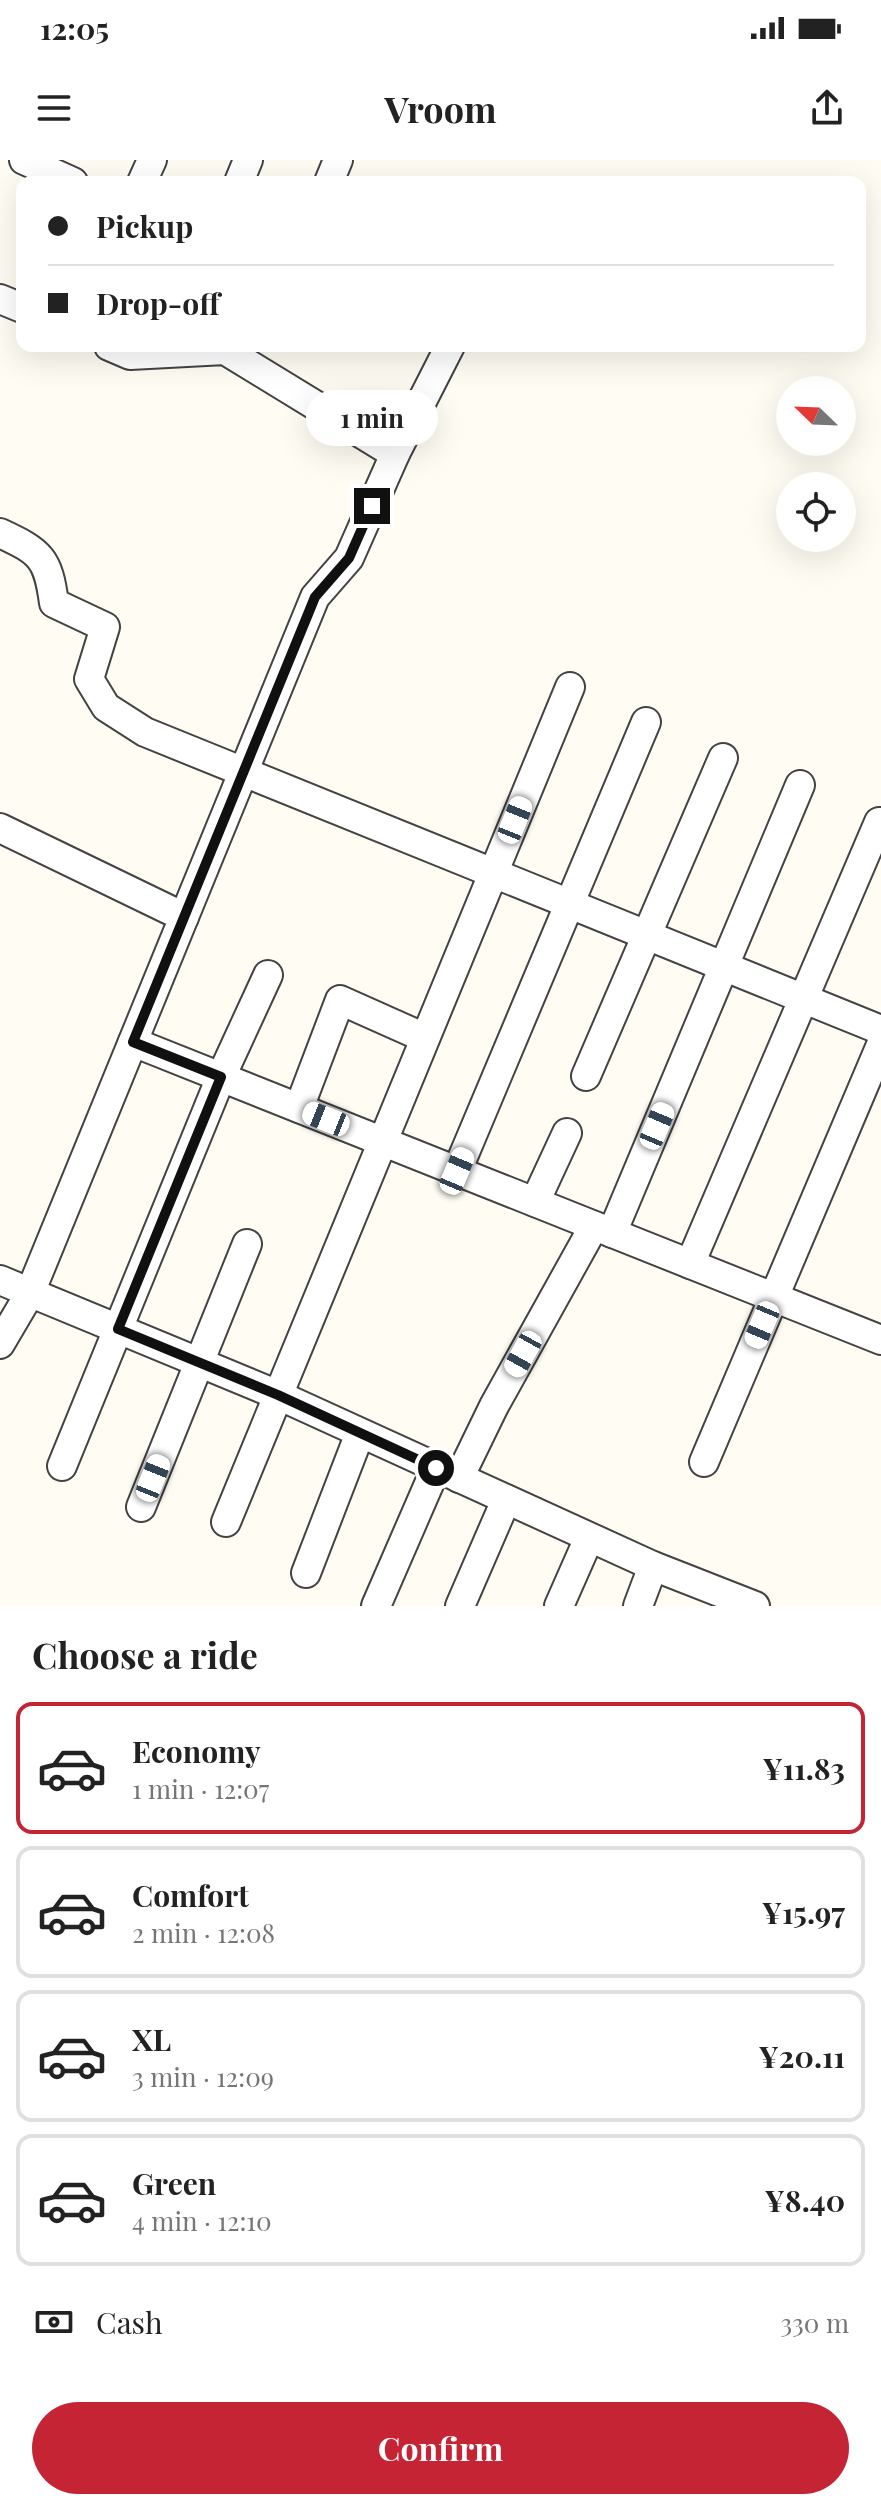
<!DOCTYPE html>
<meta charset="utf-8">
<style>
:root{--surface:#fff;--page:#f2f2f2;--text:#222;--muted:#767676;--line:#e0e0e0;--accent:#c52434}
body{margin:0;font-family:"Playfair Display",serif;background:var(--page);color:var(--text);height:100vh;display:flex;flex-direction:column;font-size:30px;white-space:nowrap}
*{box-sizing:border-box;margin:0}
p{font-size:26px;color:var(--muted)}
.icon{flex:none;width:44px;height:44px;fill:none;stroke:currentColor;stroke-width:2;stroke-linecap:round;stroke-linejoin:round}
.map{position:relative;height:1446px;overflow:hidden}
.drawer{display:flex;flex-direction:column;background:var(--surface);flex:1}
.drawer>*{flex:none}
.guide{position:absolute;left:16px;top:16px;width:850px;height:176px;border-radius:16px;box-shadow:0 8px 32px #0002;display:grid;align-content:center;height:176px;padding:0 32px;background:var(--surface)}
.needle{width:52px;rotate:293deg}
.fabs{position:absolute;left:776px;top:216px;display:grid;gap:16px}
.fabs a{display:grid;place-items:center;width:80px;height:80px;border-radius:50%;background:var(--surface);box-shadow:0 8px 32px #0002;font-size:40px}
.end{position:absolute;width:36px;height:36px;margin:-18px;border:10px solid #101010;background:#fff;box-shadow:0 0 0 4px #fff}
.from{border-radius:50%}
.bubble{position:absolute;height:56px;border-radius:28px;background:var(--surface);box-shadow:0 8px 32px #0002;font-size:26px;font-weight:700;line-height:56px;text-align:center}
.car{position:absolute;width:24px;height:48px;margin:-24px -12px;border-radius:10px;box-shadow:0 0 6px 2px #0007;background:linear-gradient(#fff 24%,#345 0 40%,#fff 0 76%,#345 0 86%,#fff 0)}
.guide b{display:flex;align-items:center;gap:28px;height:76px;font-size:30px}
.guide b+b{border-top:2px solid var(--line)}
.guide i{width:20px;height:20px;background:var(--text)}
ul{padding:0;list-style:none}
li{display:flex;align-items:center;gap:24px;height:132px;margin:0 16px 12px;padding:0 16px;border:4px solid var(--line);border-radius:16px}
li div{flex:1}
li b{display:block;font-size:30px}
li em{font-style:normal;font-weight:700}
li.active{border-color:var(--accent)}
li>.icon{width:72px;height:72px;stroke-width:1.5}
h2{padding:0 32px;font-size:36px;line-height:96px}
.pay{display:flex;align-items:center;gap:20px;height:88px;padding:0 32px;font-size:30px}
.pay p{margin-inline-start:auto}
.button{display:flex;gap:16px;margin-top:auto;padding:16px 32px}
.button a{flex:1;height:92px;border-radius:48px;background:var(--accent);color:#fff;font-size:32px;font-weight:700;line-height:92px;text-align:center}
.status{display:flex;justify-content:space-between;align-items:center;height:56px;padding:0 40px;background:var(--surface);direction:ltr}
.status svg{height:22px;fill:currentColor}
header{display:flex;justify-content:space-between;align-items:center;height:104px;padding:0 32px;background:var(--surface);font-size:36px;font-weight:700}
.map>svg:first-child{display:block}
</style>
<div class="status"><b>12:05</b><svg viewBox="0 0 49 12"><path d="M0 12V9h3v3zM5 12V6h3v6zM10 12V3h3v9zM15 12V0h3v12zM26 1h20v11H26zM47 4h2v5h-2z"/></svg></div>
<header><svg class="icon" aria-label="menu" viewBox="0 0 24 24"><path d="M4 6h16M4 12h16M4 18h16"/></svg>Vroom<svg class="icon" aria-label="share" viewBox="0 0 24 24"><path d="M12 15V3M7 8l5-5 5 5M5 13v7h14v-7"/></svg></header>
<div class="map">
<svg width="881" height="1446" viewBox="0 0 881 1446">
<rect width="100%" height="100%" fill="#fffcf4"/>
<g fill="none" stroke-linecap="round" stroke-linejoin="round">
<!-- minor casing -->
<g stroke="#434343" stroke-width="32">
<g id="minor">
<path d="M 24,0 L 73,22"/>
<path d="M 142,22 L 152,0"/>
<path d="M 239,22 L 248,0"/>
<path d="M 329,22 L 338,0"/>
<path d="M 0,139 L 22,148"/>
<path d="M 109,186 L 130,195 L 225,190 L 395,294"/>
<path d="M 0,373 C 41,392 48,398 54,443 L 105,467 L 89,519 L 106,547 L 145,572 L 881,870"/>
<path d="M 0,668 L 184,757"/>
<path d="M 133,882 L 881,1180"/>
<path d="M 586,916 L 723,598"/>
<path d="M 299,948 L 340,840 L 425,878"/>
<path d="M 457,1011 L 646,562"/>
<path d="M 535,1042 L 567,973"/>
<path d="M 612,1073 L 800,625"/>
<path d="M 690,1104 L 879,662"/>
<path d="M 0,1120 L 278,1235 L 653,1406 L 755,1446"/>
<path d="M 0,1184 L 30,1133 L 315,437 L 349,398 L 395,294 L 450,186"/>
<path d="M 704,1302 L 881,885"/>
<path d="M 62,1306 L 221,917 L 268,815"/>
<path d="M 459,1318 L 494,1246 L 594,1066"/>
<path d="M 141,1347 L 247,1084"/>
<path d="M 226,1362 L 570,527"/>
<path d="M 306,1413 L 360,1273"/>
<path d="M 376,1446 L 436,1308"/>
<path d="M 460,1446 L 506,1340"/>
<path d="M 559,1446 L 589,1378"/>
<path d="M 638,1446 L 653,1406"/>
</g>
</g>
<!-- minor -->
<use href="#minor" stroke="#fff" stroke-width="28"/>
</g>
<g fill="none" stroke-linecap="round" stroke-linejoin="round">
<!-- route -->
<path stroke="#101010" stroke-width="10" d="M 372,346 L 349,398 L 315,437 L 133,882 L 221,917 L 118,1169 L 278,1235 L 436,1308"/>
</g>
</svg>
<div class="fabs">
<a><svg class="needle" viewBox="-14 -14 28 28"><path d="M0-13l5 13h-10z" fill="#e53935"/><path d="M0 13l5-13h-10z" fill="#767676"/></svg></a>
<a><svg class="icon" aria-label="locate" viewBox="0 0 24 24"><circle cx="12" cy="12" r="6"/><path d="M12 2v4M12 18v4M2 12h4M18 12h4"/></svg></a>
</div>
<i class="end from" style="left:436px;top:1308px"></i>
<i class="end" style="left:372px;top:346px"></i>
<div class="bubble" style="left:306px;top:230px;width:132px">1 min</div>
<i class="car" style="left:515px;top:660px;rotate:22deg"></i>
<i class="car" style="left:326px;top:959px;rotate:292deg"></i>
<i class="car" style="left:657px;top:966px;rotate:23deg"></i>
<i class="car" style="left:457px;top:1011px;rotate:23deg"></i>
<i class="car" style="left:762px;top:1165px;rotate:203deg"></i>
<i class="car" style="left:523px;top:1194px;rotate:209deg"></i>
<i class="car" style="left:153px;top:1318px;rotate:22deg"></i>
<div class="guide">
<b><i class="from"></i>Pickup</b>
<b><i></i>Drop-off</b>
</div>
</div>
<section class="drawer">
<h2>Choose a ride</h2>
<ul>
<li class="active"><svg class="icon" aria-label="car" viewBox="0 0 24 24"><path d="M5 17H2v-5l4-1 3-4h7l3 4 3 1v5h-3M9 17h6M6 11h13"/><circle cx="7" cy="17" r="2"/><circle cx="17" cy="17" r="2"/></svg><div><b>Economy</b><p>1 min · 12:07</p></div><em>¥11.83</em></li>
<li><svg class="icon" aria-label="car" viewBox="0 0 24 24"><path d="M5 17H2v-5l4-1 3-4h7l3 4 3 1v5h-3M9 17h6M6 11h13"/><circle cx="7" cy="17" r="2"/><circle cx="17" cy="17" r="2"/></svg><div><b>Comfort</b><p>2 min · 12:08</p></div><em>¥15.97</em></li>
<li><svg class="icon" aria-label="car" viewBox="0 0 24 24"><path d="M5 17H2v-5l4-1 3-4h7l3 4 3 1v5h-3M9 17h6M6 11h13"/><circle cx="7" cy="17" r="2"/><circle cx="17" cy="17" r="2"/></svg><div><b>XL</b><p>3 min · 12:09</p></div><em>¥20.11</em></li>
<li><svg class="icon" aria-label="car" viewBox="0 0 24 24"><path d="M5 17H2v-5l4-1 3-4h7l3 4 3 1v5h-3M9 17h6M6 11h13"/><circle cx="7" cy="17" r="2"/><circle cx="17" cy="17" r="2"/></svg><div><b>Green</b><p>4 min · 12:10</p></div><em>¥8.40</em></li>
</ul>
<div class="pay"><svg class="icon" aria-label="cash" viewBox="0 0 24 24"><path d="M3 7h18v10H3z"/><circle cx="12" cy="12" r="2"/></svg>Cash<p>330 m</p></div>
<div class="button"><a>Confirm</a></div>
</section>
